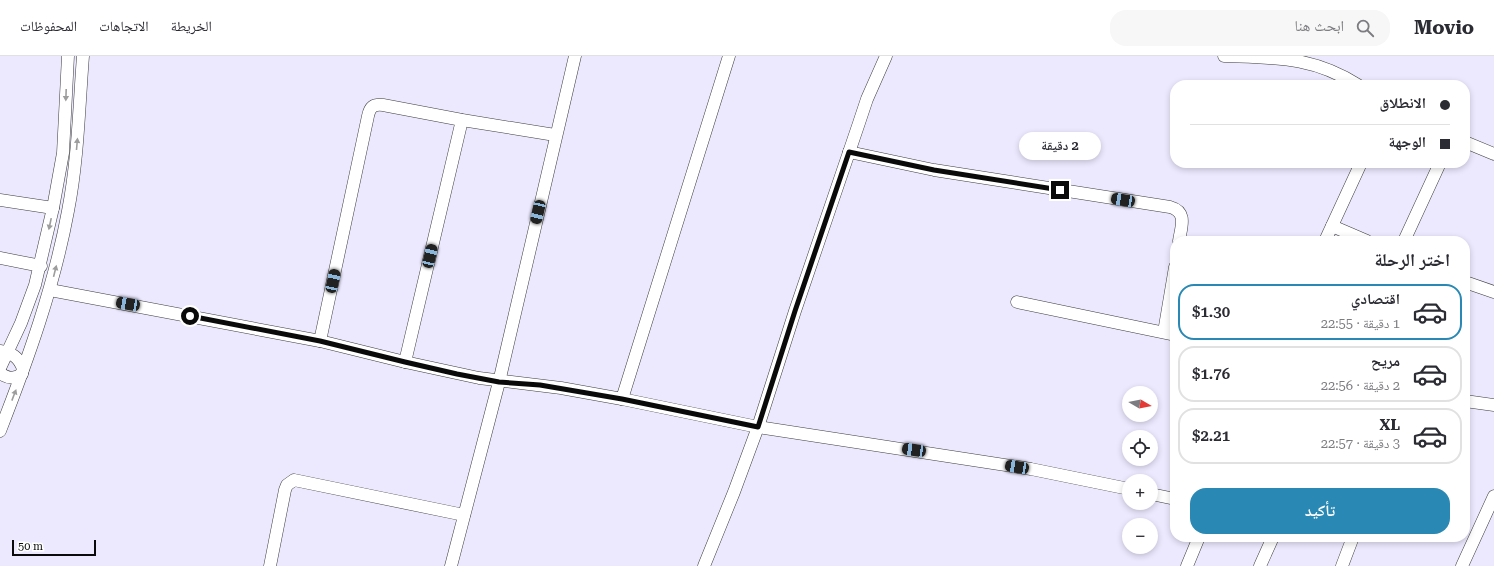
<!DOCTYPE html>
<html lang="ar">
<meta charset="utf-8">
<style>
:root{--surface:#fff;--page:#f7f7f7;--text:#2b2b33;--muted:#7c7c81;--line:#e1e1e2;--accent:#2988b4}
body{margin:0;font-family:"Roboto Serif","Noto Naskh Arabic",serif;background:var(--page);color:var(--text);direction:rtl;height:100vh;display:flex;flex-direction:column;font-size:15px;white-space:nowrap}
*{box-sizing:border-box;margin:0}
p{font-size:13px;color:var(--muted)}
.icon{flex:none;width:22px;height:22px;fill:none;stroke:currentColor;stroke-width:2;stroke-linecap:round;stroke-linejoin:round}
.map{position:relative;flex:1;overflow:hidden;direction:ltr}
.side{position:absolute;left:1170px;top:180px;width:300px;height:306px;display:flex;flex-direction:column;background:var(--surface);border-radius:16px;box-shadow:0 2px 6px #0003;direction:rtl}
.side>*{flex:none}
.banner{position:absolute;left:1170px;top:24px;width:300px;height:88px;border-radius:16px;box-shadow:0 2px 6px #0003;direction:rtl;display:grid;align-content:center;height:88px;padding:0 20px;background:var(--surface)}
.needle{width:26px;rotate:100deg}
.buttons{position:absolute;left:1122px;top:330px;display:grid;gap:8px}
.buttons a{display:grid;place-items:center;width:36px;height:36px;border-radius:50%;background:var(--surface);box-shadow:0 2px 6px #0003;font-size:20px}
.scale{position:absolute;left:12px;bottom:10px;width:84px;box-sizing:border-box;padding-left:4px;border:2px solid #0a0a0a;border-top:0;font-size:11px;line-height:14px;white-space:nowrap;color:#0a0a0a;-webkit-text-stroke:3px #fff;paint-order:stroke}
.end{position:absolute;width:18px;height:18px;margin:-9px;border:5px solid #0a0a0a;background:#fff;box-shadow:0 0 0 2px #fff}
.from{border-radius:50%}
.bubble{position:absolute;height:28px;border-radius:14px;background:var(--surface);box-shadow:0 2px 6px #0003;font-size:13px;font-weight:600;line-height:28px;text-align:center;direction:rtl}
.car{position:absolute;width:12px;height:24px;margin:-12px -6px;border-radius:5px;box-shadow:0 0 3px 1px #0007;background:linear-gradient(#222 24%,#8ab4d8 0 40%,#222 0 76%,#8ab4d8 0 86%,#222 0)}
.banner b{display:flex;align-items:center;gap:14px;height:38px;font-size:15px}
.banner b+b{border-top:1px solid var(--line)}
.banner i{width:10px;height:10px;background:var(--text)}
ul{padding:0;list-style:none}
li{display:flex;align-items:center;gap:12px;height:56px;margin:0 8px 6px;padding:0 12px;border:2px solid var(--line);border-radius:16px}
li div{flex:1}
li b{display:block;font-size:15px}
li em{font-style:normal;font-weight:600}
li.active{border-color:var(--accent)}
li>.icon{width:36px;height:36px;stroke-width:1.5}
h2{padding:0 20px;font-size:18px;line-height:48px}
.action{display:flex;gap:8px;margin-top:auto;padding:8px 20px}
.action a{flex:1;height:46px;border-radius:16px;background:var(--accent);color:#fff;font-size:16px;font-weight:600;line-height:46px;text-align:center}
header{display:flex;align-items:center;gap:24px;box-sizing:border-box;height:56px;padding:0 20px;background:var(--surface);border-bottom:1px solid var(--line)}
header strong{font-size:19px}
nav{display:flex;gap:22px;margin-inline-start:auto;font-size:14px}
.search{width:280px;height:36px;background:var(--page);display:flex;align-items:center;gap:10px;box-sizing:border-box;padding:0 14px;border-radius:16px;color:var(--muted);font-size:15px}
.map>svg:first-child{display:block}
</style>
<header>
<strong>Movio</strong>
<div class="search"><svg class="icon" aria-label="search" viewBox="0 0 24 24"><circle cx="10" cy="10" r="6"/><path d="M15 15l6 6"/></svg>ابحث هنا</div>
<nav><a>الخريطة</a><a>الاتجاهات</a><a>المحفوظات</a></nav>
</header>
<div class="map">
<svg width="1494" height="510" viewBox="0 0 1494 510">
<rect width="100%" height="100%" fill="#ece8fe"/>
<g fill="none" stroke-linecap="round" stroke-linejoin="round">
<!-- minor casing -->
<g stroke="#3d3d3d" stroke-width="13">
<g id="minor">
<path d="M 1224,0 C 1276,2 1312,0 1358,29"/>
<path d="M 1465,86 L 1494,98"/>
<path d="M 849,96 L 934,114 L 1170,151 C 1188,156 1181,171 1179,185"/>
<path d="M 0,144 L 53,152"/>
<path d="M 1332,170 L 1367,185"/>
<path d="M 1325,185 L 1361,107"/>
<path d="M 1404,185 L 1440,107"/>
<path d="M 0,202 L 41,210"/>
<path d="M 1465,226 L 1494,236"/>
<path d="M 50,234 L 320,285 L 405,306 L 479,322 L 561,332 L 622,343 L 758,371 L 1031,413 L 1129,433"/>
<path d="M 1017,246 L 1175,279"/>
<path d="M 1164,276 L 1175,211"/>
<path d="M 320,285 L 368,60 C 370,51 373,48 383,49 L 462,64 L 555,79"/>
<path d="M 0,295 C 12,297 19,301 23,313"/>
<path d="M 405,306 L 462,64"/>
<path d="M 0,312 L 21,267 L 35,229 L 53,152 L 63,97 L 68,0"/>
<path d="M 0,317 C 8,323 14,323 22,318"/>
<path d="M 622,343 L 729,0"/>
<path d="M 1465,345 L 1494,349"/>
<path d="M 0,375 C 28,303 54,231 68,155 C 78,104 79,51 83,0"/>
<path d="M 1151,438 L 1175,443"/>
<path d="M 270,510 L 285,434 L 287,429 L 294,424 L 464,459"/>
<path d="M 451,510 L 499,326 L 575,0"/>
<path d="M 704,510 L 734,436 L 758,371 L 795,255 L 859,67 L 867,43 L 886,0"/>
<path d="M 1187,510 L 1199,481"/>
<path d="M 1260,510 L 1273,481"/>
<path d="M 1342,510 L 1353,481"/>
<path d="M 1462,510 L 1494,440"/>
</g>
</g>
<!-- minor -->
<use href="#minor" stroke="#fff" stroke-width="12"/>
</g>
<!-- one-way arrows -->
<defs><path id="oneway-solid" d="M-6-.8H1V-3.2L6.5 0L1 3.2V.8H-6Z"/></defs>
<g fill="#9d9d9d">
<use href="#oneway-solid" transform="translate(66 39) rotate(92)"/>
<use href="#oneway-solid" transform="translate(77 88) rotate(-85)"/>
<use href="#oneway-solid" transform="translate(50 168) rotate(102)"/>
<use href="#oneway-solid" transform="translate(55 215) rotate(-76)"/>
<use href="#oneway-solid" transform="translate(14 339) rotate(-69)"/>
</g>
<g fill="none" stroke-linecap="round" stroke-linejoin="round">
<!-- route -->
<path stroke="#0a0a0a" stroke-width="5" d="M 190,260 L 320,285 L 405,306 L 457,318 L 499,326 L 540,329 L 622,343 L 758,371 L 795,255 L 849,96 L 934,114 L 1060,134"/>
</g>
</svg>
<div class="buttons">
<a><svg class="needle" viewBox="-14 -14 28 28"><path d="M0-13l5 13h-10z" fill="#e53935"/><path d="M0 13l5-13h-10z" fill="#7c7c81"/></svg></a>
<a><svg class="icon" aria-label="locate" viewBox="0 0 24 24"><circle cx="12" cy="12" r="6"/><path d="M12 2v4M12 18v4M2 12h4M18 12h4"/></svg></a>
<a>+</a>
<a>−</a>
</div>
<div class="scale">50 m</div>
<i class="end from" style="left:190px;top:260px"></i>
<i class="end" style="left:1060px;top:134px"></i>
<div class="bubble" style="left:1019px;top:76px;width:82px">2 دقيقة</div>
<i class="car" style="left:1123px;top:144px;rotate:279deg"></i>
<i class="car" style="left:538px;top:156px;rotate:193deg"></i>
<i class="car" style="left:430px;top:200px;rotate:13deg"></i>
<i class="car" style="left:333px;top:225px;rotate:12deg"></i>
<i class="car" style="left:128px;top:248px;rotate:280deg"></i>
<i class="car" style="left:914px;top:394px;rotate:278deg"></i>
<i class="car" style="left:1017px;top:411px;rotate:279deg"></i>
<div class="banner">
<b><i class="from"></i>الانطلاق</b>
<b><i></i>الوجهة</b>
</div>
<section class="side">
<h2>اختر الرحلة</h2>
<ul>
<li class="active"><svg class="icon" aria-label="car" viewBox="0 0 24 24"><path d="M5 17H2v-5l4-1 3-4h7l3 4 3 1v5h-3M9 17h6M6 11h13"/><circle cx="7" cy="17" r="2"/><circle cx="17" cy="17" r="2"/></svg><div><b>اقتصادي</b><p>1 دقيقة · 22:55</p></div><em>$1.30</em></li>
<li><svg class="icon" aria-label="car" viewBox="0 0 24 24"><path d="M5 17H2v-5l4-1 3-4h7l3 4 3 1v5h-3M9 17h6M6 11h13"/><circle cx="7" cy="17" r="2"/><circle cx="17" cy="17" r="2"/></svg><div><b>مريح</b><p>2 دقيقة · 22:56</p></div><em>$1.76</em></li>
<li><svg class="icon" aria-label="car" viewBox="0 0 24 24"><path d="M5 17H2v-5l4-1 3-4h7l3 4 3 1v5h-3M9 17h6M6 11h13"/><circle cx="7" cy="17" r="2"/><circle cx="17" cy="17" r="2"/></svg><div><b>XL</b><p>3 دقيقة · 22:57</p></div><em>$2.21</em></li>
</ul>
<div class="action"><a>تأكيد</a></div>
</section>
</div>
